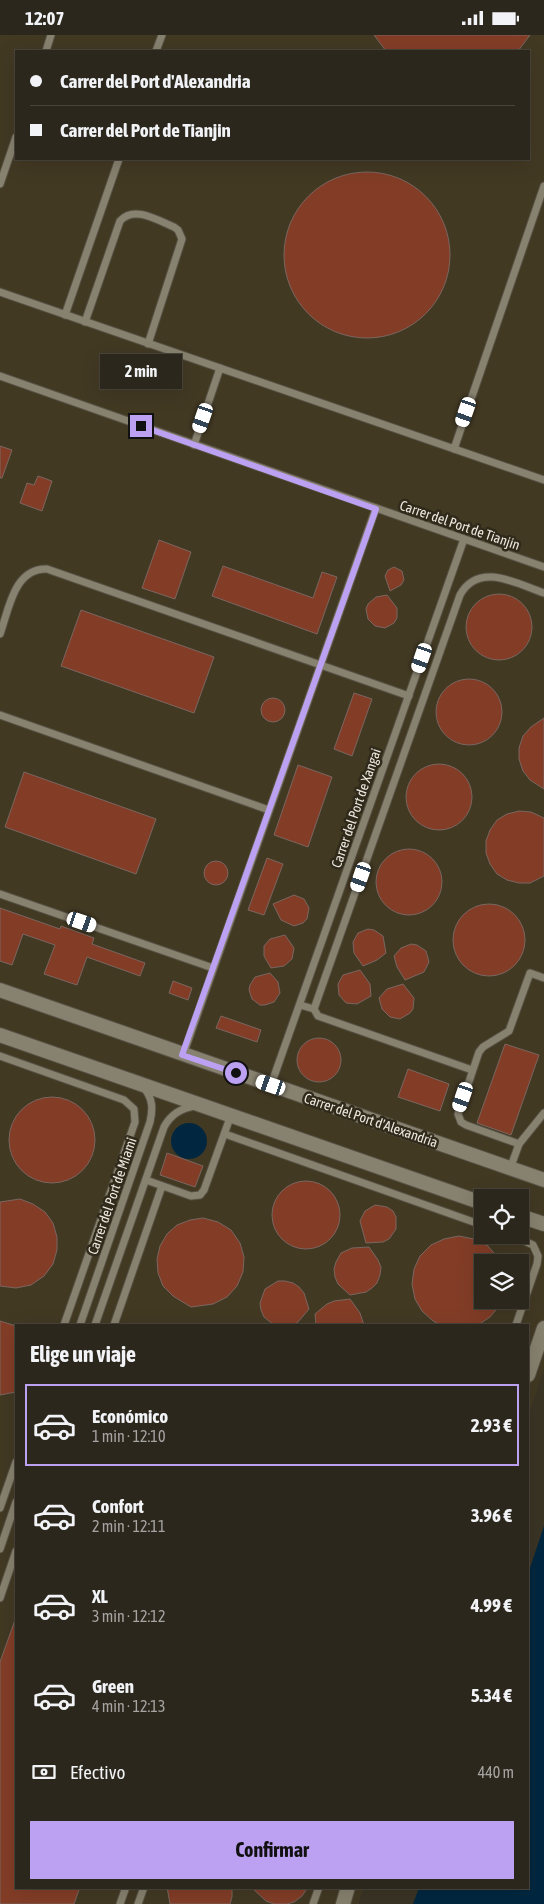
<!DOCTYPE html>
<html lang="es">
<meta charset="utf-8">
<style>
:root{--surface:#2c271c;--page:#342f25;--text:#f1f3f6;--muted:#a6a5a3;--line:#48443b;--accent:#bca0f2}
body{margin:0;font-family:"Asap Condensed",sans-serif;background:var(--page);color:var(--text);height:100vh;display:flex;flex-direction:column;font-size:19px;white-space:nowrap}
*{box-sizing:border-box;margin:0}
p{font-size:16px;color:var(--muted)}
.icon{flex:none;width:28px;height:28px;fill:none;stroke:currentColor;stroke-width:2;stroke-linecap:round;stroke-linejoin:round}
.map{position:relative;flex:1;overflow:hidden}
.side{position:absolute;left:15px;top:1289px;width:514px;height:565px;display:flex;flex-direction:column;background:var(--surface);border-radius:0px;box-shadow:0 5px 20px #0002,0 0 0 1px var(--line)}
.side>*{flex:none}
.banner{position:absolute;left:15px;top:15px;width:515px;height:110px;border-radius:0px;box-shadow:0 5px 20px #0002,0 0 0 1px var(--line);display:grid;align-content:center;height:110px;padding:0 15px;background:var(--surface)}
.buttons{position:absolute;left:474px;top:1154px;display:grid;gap:10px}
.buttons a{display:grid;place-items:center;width:55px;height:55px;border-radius:0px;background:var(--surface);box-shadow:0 5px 20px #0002,0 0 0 1px var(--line);font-size:25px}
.end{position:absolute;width:22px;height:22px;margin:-11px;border:6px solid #bca0f2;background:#111;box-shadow:0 0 0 2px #111}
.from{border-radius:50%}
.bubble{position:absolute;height:35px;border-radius:0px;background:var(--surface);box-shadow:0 5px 20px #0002,0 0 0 1px var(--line);font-size:16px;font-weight:700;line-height:35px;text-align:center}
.car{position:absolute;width:15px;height:30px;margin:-15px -8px;border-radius:6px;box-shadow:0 0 4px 1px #0007;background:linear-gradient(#fff 24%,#345 0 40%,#fff 0 76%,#345 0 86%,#fff 0)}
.banner b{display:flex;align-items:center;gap:18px;height:48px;font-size:19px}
.banner b+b{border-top:1px solid var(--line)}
.banner i{width:12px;height:12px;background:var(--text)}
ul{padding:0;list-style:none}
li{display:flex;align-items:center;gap:15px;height:82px;margin:0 10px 8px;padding:0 5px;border:2px solid transparent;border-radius:0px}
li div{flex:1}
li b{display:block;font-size:19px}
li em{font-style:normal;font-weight:700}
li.current{border-color:var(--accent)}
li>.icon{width:45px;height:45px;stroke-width:1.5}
h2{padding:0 15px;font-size:22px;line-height:60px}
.pay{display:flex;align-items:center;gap:12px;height:55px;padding:0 15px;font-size:19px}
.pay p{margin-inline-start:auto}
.button{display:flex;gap:10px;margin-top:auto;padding:10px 15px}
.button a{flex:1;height:58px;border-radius:0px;background:var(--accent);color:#111;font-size:20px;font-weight:700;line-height:58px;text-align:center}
.status{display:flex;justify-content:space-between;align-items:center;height:35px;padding:0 25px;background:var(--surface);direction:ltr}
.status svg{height:14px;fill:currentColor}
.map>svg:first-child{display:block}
</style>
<div class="status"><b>12:07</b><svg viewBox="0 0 49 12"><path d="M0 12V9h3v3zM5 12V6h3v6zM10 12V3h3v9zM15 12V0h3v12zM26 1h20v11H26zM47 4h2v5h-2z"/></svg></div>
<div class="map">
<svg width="544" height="1869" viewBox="0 0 544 1869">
<rect width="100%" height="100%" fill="#3a3425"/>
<!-- built -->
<path fill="#423923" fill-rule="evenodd" d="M 0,0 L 544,0 L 544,1334 L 528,1382 L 528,1290 L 16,1290 L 16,1852 L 364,1853 L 358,1869 L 0,1869 ZM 16,16 L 529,16 L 529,124 L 16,124 ZM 482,1162 L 520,1162 L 520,1200 L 482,1200 ZM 482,1228 L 520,1228 L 520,1265 L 482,1265 Z"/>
<!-- water -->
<g fill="#012740">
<circle cx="189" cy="1106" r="18"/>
<path d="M 544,1491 L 544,1869 L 413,1869 L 419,1853 L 528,1852 L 528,1539 Z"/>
</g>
<!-- building -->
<g fill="#833d27" stroke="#7a6660">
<path d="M 374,0 L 530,0 L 518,16 L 386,16 Z"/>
<circle cx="367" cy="220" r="83"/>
<path d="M 0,411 L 12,415 L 2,443 L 0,443 Z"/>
<path d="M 38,441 L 52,446 L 42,476 L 20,468 L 27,448 L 34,450 Z"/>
<path d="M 159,505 L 191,517 L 175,564 L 142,553 Z"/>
<path d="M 223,531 L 313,563 L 322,537 L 337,542 L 317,599 L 212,561 Z"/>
<path d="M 394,532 L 402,536 L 404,545 L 401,550 L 390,556 L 385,541 L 388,535 Z"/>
<circle cx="499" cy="592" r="33"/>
<path d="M 387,560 L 397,573 L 397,583 L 394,588 L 385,593 L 375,591 L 368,584 L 366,574 L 368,569 L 376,562 Z"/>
<path d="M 81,575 L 214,622 L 194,678 L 61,631 Z"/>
<circle cx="469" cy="677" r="33"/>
<path d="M 354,658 L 372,664 L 352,721 L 334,714 Z"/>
<circle cx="273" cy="675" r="12"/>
<path d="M 544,683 L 544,754 L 530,745 L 523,736 L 519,724 L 519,713 L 523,701 L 531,692 Z"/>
<circle cx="439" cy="762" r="33"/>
<path d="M 298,730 L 332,742 L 308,812 L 274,800 Z"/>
<path d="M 24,737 L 156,784 L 136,839 L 5,792 Z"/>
<path d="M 519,776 L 531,777 L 544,783 L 544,841 L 530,848 L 519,848 L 507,845 L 497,839 L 490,829 L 486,818 L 486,806 L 490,795 L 497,785 L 507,779 Z"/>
<circle cx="409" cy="847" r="33"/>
<path d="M 267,823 L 283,829 L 264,880 L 248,875 Z"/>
<circle cx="216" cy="838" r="12"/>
<path d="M 294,860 L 304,864 L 309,873 L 307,884 L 303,888 L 294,891 L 281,885 L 273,869 Z"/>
<circle cx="489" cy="905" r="36"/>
<path d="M 0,873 L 60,894 L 61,891 L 94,903 L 92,909 L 145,928 L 140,941 L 87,922 L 77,950 L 44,939 L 55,910 L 23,899 L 12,930 L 0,926 Z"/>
<path d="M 368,894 L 374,895 L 383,901 L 386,918 L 377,925 L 363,931 L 354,918 L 353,907 L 358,898 Z"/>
<path d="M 285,900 L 294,913 L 292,924 L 284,931 L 271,933 L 264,921 L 264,911 L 270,904 Z"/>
<path d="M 411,909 L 417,910 L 426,916 L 429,927 L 424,937 L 405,945 L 397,932 L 394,921 L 401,913 Z"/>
<path d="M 360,935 L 370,949 L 371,961 L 357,969 L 346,968 L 339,960 L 338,949 L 343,940 Z"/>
<path d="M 270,938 L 278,947 L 280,958 L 274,967 L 265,970 L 260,970 L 252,964 L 249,955 L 250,950 L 255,942 Z"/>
<path d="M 173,946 L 192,953 L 188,965 L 169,958 Z"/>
<path d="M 403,949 L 414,963 L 413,974 L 410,978 L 400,984 L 390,982 L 382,974 L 379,963 L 387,954 Z"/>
<path d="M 221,981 L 261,995 L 257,1007 L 216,993 Z"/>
<circle cx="319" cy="1025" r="22"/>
<path d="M 505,1009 L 539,1020 L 511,1100 L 477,1088 Z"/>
<path d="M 408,1034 L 449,1049 L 440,1076 L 398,1062 Z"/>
<circle cx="52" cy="1105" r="43"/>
<path d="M 167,1118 L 203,1131 L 195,1152 L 160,1140 Z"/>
<circle cx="306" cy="1180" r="34"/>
<path d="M 20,1164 L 33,1169 L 45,1177 L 53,1188 L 57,1202 L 57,1215 L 53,1229 L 44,1241 L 31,1250 L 16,1253 L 0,1251 L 0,1167 Z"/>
<path d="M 375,1170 L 387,1172 L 393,1176 L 396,1182 L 396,1194 L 389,1204 L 383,1207 L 366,1208 L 360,1186 L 365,1176 Z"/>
<path d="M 203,1183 L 218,1187 L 231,1195 L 240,1208 L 244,1222 L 243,1237 L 237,1251 L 227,1262 L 213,1269 L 191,1272 L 173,1261 L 163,1251 L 158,1238 L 157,1224 L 160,1211 L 167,1199 L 177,1190 L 190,1185 Z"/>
<path d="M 459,1201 L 474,1204 L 488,1211 L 502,1228 L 482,1228 L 482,1265 L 504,1265 L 490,1282 L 478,1290 L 441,1290 L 433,1286 L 422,1276 L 415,1264 L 412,1249 L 414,1234 L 420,1221 L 431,1210 L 444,1204 Z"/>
<path d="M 369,1212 L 378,1225 L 381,1232 L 380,1240 L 377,1248 L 372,1253 L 366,1257 L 350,1260 L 338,1249 L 335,1242 L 334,1234 L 336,1227 L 341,1218 L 352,1213 Z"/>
<path d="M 278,1246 L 285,1246 L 293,1248 L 299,1252 L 304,1258 L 309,1274 L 298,1287 L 293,1290 L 274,1290 L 264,1282 L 261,1275 L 260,1268 L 265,1254 Z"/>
<path d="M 350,1264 L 360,1278 L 364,1290 L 316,1290 L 315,1279 L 327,1269 L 334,1266 Z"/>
<path d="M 0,1286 L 16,1291 L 16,1357 L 0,1360 Z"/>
<path d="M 15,1585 L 16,1585 L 16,1852 L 80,1852 L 74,1869 L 0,1869 L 0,1627 Z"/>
<path d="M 167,1852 L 232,1852 L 232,1862 L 230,1869 L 170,1869 Z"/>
<path d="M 251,1852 L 308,1852 L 302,1861 L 294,1867 L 287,1869 L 274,1869 L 266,1866 Z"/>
</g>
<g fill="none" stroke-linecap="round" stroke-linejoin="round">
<!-- service casing -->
<g stroke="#565144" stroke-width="9">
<g id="service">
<path d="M 46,16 L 51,0"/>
<path d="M 156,16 L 162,0"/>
<path d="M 0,149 L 16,102"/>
<path d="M 0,257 L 544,445"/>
<path d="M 65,280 L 119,124"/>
<path d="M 85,287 L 120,186 C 134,170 157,185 174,192 L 178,195 L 182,204 L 148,309"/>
<path d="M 0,341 L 544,532"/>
<path d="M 194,410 L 220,333"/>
<path d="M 454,414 L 544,151"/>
<path d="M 0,599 C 9,574 14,533 47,534 L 409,661"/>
<path d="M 0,680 L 269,775"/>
<path d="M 0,859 L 213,933"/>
<path d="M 544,943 L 530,938 L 509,996 L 483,1012 L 479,1017 L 458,1079 L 461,1087 L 466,1090 L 519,1109 L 544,1078"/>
<path d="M 300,970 L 314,974 L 318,981 L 472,1035"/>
<path d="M 314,974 L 460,560 C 479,526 517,549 544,558"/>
<path d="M 183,1020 L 376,473"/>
<path d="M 0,1021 L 124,1065 L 134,1074 L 135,1087 L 64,1290"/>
<path d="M 271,1050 L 464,504"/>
<path d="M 225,1099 L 482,1190"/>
<path d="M 510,1134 L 519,1109"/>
<path d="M 146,1145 L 191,1161 L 200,1160 L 204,1155 L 231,1080"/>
<path d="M 512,1200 L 533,1210 L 538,1221 L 537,1229 L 516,1290"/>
<path d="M 80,1290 L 150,1087 C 153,1074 153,1064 144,1053"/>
<path d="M 95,1290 L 164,1092 C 171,1079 181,1073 195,1071"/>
<path d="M 114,1290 L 162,1151"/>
<path d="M 0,1473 L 16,1427"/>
<path d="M 0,1514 L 16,1467"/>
<path d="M 0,1563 L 16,1516"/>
<path d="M 120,1869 L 126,1852"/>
<path d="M 138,1869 L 144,1852"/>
<path d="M 313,1869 L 319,1852"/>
</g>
</g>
<!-- minor casing -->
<g stroke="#565144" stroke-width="16">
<g id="minor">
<path d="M 0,955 L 544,1145"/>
<path d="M 0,1000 L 482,1168"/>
<path d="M 520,1181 L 544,1189"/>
<path d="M 528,1340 L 544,1293"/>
<path d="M 343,1869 L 348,1852"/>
</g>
</g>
<!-- service -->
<use href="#service" stroke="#87816f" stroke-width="7"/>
<!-- minor -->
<use href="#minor" stroke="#87816f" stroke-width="14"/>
</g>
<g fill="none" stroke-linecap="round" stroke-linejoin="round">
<!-- route -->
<path stroke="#bca0f2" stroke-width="6" d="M 141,391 L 376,474 L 182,1020 L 236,1038"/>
</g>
<g text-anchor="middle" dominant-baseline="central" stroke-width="5" stroke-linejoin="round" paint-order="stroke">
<!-- street labels -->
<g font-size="14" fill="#ede9df" stroke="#302a1b">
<text transform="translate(460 490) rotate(19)">Carrer del Port de Tianjin</text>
<text transform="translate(356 773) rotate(-71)">Carrer del Port de Xangai</text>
<text transform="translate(371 1085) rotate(19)">Carrer del Port d'Alexandria</text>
<text transform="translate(112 1161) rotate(-71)">Carrer del Port de Miami</text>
</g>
</g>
</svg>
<div class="buttons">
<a><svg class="icon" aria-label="locate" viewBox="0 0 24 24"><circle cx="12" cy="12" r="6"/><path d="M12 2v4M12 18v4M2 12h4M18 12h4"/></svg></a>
<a><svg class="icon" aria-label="layers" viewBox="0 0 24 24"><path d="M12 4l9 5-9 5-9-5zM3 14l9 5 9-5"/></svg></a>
</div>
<i class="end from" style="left:236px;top:1038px"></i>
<i class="end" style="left:141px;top:391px"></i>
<div class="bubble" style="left:100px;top:319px;width:82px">2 min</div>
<i class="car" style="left:466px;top:377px;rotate:199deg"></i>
<i class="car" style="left:203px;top:383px;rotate:199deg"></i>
<i class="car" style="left:422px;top:623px;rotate:199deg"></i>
<i class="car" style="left:361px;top:842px;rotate:199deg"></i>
<i class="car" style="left:82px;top:887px;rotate:109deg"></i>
<i class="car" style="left:271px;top:1050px;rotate:289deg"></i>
<i class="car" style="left:463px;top:1062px;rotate:199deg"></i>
<div class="banner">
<b><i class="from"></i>Carrer del Port d'Alexandria</b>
<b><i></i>Carrer del Port de Tianjin</b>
</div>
<section class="side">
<h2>Elige un viaje</h2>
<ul>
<li class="current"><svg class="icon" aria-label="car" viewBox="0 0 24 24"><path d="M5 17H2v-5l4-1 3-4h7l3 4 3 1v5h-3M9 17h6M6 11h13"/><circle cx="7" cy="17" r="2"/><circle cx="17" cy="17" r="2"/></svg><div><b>Económico</b><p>1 min · 12:10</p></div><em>2.93 €</em></li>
<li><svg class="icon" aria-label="car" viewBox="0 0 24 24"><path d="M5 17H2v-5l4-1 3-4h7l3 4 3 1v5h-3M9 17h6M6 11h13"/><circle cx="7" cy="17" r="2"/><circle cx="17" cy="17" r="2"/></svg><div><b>Confort</b><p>2 min · 12:11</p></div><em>3.96 €</em></li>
<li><svg class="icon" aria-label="car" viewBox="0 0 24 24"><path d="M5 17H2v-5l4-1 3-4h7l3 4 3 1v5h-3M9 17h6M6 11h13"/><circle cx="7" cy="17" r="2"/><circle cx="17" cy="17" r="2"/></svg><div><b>XL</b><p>3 min · 12:12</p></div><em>4.99 €</em></li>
<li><svg class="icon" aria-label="car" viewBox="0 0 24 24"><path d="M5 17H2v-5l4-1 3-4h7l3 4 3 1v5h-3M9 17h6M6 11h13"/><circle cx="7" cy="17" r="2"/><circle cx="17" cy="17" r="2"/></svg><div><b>Green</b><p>4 min · 12:13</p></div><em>5.34 €</em></li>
</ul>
<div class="pay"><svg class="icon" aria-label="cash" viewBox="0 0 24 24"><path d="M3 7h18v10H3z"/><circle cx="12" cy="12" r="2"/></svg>Efectivo<p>440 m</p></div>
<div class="button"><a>Confirmar</a></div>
</section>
</div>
